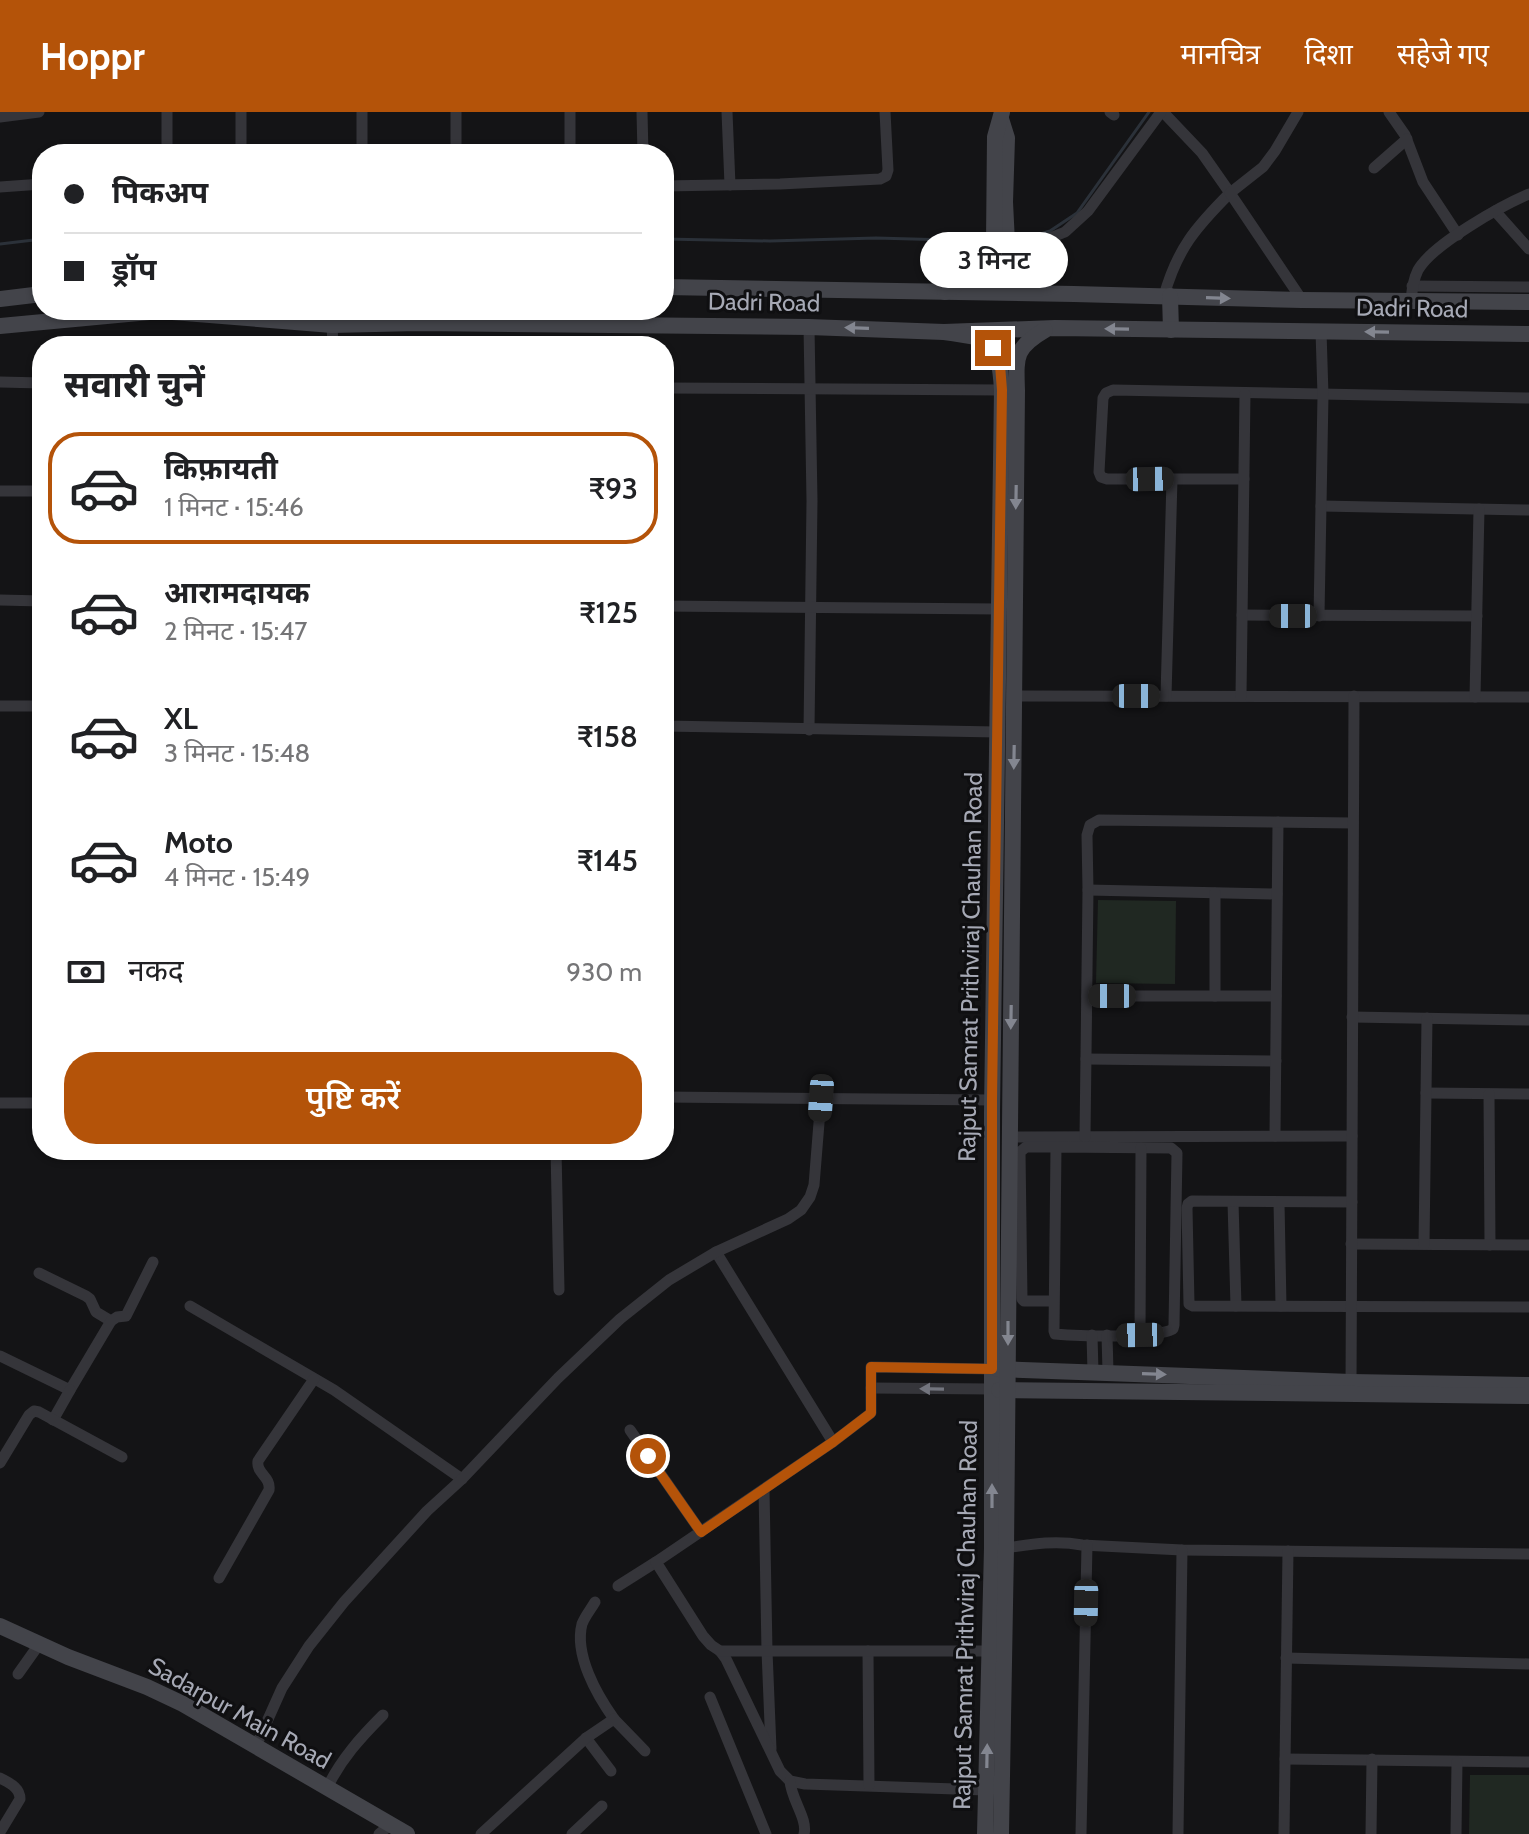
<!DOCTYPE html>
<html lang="hi">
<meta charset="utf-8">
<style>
:root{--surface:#fff;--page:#f6f6f6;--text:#202124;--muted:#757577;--line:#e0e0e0;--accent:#b45309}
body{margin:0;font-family:Cabin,"Noto Sans Devanagari",sans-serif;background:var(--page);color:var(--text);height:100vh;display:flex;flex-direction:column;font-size:30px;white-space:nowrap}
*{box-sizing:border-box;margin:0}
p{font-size:26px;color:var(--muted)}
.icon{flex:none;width:44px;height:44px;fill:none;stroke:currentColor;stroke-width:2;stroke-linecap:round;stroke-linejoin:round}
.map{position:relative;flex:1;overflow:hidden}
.drawer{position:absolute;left:32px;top:224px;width:642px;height:824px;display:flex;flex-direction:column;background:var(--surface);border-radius:32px;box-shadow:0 2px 6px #0004}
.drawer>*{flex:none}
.top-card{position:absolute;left:32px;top:32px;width:642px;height:176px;border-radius:32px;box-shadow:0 2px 6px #0004;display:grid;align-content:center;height:176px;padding:0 32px;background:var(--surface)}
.end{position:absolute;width:36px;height:36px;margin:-18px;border:10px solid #b45309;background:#fff;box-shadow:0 0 0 4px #fff}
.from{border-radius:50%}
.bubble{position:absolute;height:56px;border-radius:28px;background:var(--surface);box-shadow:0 2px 6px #0004;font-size:26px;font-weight:600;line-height:56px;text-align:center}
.car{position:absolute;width:24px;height:48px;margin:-24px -12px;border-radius:10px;box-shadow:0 0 6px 2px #0007;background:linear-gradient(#222 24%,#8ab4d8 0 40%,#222 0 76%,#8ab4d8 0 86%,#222 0)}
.top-card b{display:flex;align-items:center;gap:28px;height:76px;font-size:30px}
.top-card b+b{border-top:2px solid var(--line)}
.top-card i{width:20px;height:20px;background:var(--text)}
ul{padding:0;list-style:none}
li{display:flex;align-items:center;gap:24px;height:112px;margin:0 16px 12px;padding:0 16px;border:4px solid transparent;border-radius:32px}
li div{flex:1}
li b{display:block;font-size:30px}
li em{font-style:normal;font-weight:600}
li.on{border-color:var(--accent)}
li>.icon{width:72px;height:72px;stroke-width:1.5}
h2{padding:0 32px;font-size:36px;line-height:96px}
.pay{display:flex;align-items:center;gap:20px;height:88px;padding:0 32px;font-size:30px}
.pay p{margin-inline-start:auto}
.action{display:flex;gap:16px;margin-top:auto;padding:16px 32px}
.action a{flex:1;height:92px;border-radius:32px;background:var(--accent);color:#fff;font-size:32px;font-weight:600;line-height:92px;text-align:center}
header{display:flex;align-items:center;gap:48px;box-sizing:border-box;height:112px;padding:0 40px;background:var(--accent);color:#fff}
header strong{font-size:38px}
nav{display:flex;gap:44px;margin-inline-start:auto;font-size:28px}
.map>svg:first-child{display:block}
</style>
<header>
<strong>Hoppr</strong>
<nav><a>मानचित्र</a><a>दिशा</a><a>सहेजे गए</a></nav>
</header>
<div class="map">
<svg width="1529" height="1722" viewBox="0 0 1529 1722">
<rect width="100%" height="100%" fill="#141416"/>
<!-- grass -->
<g fill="#202822">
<path d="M 1098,788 L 1176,789 L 1175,872 L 1096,871 Z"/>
<path d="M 1470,1663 L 1529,1663 L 1529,1722 L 1469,1722 Z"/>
</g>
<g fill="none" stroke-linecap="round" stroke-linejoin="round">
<!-- stream -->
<g stroke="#2b3139" stroke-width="3">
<path d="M 1031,125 L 1050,119 L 1077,101 L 1149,0"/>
<path d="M 664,127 L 770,129 L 876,126 L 985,129"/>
<path d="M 0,132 L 42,127"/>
</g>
<!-- street -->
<g stroke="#35353a" stroke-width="11">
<path d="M 167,0 L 167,42"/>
<path d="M 241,0 L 241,42"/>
<path d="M 570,0 L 570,42"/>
<path d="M 642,0 L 643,42"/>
<path d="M 727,0 L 730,73"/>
<path d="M 1110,0 L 1114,3"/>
<path d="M 1163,0 L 1202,41 L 1230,81 C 1196,115 1177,137 1164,184"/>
<path d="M 1298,0 L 1275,39 L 1263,55 L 1230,81 L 1302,188"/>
<path d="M 1389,0 L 1405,23 L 1423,70 L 1458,123"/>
<path d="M 0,5 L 39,0"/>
<path d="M 362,42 L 362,0"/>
<path d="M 456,42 L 456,0"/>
<path d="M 1374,56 L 1407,27"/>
<path d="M 664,74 L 780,72 L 880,67 L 886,64 L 888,58 L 885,0"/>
<path d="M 0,75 L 42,72"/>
<path d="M 1495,99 L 1529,137"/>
<path d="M 1007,134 L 1045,128 L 1065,120 L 1088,99 L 1161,0"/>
<path d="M 1412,174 L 1529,175"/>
<path d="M 1411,189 C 1412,178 1413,168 1418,158 C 1433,132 1501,94 1529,82"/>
<path d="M 332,213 L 333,234"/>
<path d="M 809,215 L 812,389 L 809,618"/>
<path d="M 0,270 L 42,271"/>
<path d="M 664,276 L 1002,278"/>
<path d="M 1244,367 L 1107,367 L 1101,365 L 1099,360 L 1103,286 L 1106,281 L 1113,278 L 1529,286"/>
<path d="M 0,379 L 42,379"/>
<path d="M 1321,394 L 1529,398"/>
<path d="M 0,488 L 42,489"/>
<path d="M 664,494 L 999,497"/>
<path d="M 1242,503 L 1477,504"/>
<path d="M 1319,504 L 1323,283 L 1321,219"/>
<path d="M 1014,584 L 1529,585"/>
<path d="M 1166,584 L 1172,367"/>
<path d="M 1241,584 L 1245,282"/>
<path d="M 1475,585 L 1479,397"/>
<path d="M 0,594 L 42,594"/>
<path d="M 664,614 L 997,620"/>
<path d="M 1088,778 L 1277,782"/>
<path d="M 1215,781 L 1215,884"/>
<path d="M 1087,884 L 1276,884"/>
<path d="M 1352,905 L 1529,908"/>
<path d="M 1086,947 L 1276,949"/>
<path d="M 1426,981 L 1529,982"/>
<path d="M 1489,982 L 1490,1133"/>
<path d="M 664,985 L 992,988"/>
<path d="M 0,991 L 42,991"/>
<path d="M 1275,1024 L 1278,710"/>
<path d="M 1010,1025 L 1352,1024"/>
<path d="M 1085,1025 L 1088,778 L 1087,723 L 1090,713 L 1099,708 L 1353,711"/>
<path d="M 556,1038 L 559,1178"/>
<path d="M 1233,1090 L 1236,1194"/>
<path d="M 1279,1090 L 1281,1194"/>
<path d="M 1352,1090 L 1192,1089 L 1188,1092 L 1187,1096 L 1189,1192 L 1193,1194 L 1529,1195"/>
<path d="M 1351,1132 L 1529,1133"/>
<path d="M 1424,1132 L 1427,906"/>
<path d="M 716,1140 L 833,1330"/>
<path d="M 39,1161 L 86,1184 L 90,1187 L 96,1200 L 111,1209"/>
<path d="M 1054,1189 L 1024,1189 L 1022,1187 L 1020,1040 L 1026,1035 L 1056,1035 L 1054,1219 L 1055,1222 C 1079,1224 1155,1227 1173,1217 L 1174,1213 L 1177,1041 L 1171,1036 L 1056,1035"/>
<path d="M 190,1194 L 334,1278 L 462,1367"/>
<path d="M 1092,1223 L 1093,1260"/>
<path d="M 1107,1223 L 1108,1260"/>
<path d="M 1140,1223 L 1141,1036"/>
<path d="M 0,1244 L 70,1278 L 111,1209 L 117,1205 L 126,1204 L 153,1150"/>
<path d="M 871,1276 L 992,1277"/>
<path d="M 1351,1276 L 1354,584"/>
<path d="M 53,1308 L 70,1278"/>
<path d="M 630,1318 L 701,1420"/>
<path d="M 0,1351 L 29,1303 L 34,1299 L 39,1300 L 122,1345"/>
<path d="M 764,1377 L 767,1539 L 771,1637"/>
<path d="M 1006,1436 C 1032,1432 1056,1428 1082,1433 L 1182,1438 L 1529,1442"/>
<path d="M 219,1466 L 269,1378 C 271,1364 256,1362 258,1349 L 314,1267"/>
<path d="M 618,1474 L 656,1450"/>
<path d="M 595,1490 C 591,1497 585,1504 582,1512 C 574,1543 597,1583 614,1607"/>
<path d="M 720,1539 L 726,1547 L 780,1659 L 790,1669 L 805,1672 L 986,1678"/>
<path d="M 868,1539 L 869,1673"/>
<path d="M 990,1539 L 720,1539 L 711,1533 L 703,1524 L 656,1450 L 833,1330 L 871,1301 L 871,1255 L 992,1257"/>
<path d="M 1286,1546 L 1529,1552"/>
<path d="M 18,1562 L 40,1531"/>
<path d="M 710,1585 L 766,1722"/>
<path d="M 586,1626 L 611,1659"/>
<path d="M 256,1634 L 282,1576 L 309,1534 L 344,1490 L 427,1399 L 462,1367 L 558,1266 L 620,1207 L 669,1168 L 716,1140 L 788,1107 L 801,1098 L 810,1085 L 814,1073 L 821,986"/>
<path d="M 1285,1647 L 1529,1650"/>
<path d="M 0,1666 C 9,1671 20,1675 20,1687 L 0,1720"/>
<path d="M 790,1669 C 791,1687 808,1707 804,1722"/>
<path d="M 327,1676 C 341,1647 361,1625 383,1603"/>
<path d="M 379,1722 L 390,1713"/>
<path d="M 481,1722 L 586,1626 L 614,1607 L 645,1639"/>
<path d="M 572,1722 L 602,1694"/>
<path d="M 1081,1722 L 1087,1433"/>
<path d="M 1178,1722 L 1182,1438"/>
<path d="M 1284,1722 L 1288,1439"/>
<path d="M 1371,1722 L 1372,1647"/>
<path d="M 1456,1722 L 1457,1650"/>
</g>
<!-- secondary -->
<g stroke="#43444a" stroke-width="16">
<path d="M 1001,7 L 1007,26 L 1005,90 L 1008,151 L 1012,170 L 1015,176 L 1022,181"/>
<path d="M 664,175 L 1074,182 L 1302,188 L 1529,190"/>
<path d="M 945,180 C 964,168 987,151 994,129 L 995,25 L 1002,0"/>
<path d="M 1170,184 L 1171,218"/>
<path d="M 0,187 L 42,182"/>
<path d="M 342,198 L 346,201 L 369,204"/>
<path d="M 0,214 L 160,199 L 332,213 L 418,211 L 809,215 L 944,220 L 1055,216 L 1529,222"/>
<path d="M 944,220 C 991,226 999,228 1002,278 L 992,1000 L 992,1436 L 985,1722"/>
<path d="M 998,1257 L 1351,1270 L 1529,1273"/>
<path d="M 999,1278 L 1529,1284"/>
<path d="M 0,1514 L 68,1545 L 147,1575 L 183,1592 L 407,1722"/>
<path d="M 1001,1722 L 1006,1436 L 1017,279 C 1016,245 1014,236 1045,218"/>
</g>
</g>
<!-- one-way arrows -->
<defs><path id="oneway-solid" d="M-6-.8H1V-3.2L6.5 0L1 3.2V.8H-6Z" transform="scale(2)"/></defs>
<g fill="#838690">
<use href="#oneway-solid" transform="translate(1218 186) rotate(2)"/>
<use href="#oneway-solid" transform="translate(857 216) rotate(-178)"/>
<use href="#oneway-solid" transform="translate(1117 217) rotate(-179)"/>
<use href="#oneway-solid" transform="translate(1377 220) rotate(-179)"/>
<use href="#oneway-solid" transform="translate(1016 385) rotate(91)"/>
<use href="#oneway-solid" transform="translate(1014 645) rotate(91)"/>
<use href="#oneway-solid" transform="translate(1011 905) rotate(91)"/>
<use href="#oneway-solid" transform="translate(1008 1221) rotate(90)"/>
<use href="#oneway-solid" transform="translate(1154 1262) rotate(2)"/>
<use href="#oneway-solid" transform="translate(992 1384) rotate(-90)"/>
<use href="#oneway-solid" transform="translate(987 1644) rotate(-89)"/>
</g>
<use fill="#73757e" href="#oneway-solid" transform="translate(932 1277) rotate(-179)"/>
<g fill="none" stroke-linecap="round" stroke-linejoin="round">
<!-- route -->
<path stroke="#b45309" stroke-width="10" d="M 648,1344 L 701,1420 L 833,1330 L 871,1301 L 871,1255 L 992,1257 L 992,988 L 1002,278 L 1000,253 L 993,236"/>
</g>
<g text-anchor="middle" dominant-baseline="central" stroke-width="6" stroke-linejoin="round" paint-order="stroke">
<!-- street labels -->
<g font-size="24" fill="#a6a9b5" stroke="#0f0f11">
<text transform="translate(764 190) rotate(1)">Dadri Road</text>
<text transform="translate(1412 196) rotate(1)">Dadri Road</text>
<text transform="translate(970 855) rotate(-89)">Rajput Samrat Prithviraj Chauhan Road</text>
<text transform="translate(965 1503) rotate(-89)">Rajput Samrat Prithviraj Chauhan Road</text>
<text transform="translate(240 1601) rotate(29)">Sadarpur Main Road</text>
</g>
</g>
</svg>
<i class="end from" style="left:648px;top:1344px"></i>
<i class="end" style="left:993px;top:236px"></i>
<div class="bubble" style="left:920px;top:120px;width:148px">3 मिनट</div>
<i class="car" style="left:1150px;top:367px;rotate:89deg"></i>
<i class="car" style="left:1293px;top:504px;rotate:270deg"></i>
<i class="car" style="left:1136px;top:584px;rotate:90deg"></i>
<i class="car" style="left:1112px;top:884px;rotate:270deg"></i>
<i class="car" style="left:821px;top:986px;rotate:184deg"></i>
<i class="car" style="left:1140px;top:1223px;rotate:269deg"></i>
<i class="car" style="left:1086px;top:1491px;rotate:181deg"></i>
<div class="top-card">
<b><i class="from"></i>पिकअप</b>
<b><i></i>ड्रॉप</b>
</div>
<section class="drawer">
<h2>सवारी चुनें</h2>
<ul>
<li class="on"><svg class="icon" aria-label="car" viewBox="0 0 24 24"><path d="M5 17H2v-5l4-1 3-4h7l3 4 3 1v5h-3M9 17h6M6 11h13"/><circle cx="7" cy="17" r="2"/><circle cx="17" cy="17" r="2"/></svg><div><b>किफ़ायती</b><p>1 मिनट · 15:46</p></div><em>₹93</em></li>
<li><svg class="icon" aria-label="car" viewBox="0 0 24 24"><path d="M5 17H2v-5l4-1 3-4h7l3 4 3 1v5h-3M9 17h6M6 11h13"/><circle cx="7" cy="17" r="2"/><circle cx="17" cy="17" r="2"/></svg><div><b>आरामदायक</b><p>2 मिनट · 15:47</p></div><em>₹125</em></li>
<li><svg class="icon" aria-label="car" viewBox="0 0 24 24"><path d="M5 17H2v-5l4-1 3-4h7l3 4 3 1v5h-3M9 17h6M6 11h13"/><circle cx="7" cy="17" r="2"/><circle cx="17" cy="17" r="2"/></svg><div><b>XL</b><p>3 मिनट · 15:48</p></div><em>₹158</em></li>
<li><svg class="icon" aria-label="car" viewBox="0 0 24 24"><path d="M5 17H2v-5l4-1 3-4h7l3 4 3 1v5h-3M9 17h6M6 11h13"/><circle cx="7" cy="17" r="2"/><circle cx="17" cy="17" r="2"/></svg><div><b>Moto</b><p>4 मिनट · 15:49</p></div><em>₹145</em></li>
</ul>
<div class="pay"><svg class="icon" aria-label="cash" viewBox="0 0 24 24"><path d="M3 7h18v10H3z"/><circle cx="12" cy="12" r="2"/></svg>नकद<p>930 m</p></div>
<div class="action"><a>पुष्टि करें</a></div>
</section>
</div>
